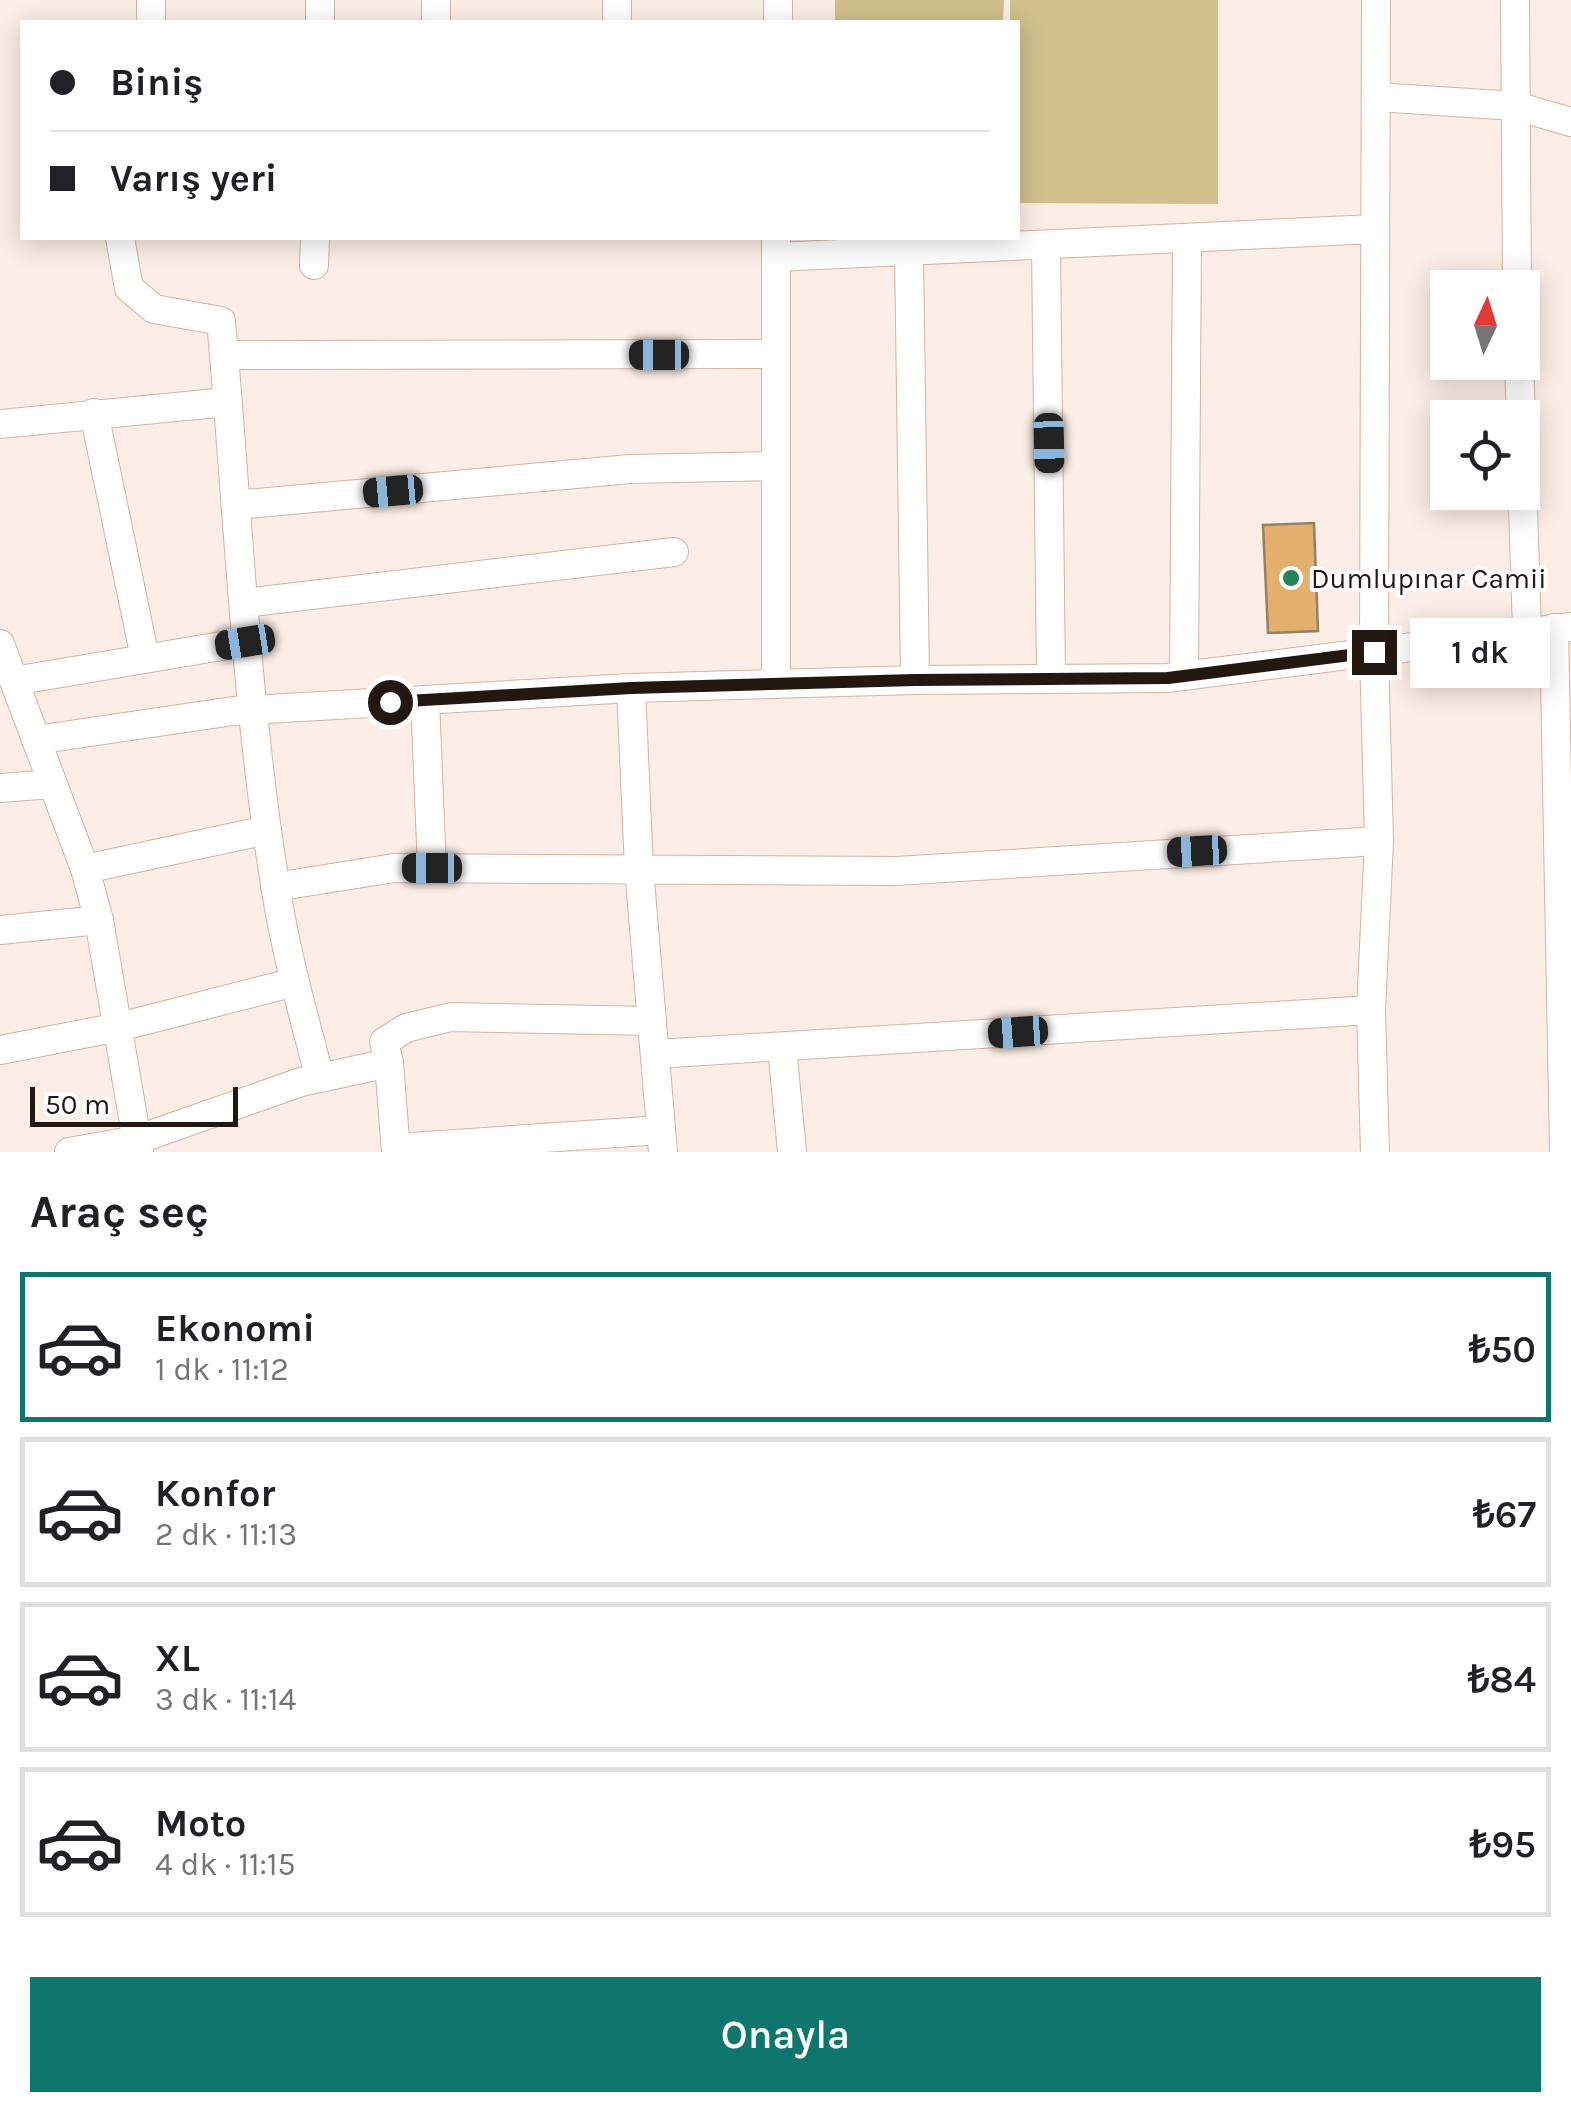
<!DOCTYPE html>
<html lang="tr">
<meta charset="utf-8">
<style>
:root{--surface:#fff;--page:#f2f2f2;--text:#202124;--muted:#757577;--line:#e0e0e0;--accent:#0f766e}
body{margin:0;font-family:Karla,sans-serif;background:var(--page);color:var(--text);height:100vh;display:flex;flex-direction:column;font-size:38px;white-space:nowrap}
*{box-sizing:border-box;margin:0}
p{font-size:32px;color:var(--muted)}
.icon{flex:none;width:55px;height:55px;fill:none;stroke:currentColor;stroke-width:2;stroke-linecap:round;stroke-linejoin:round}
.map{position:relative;height:1152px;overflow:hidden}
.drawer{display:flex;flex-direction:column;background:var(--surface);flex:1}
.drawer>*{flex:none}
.banner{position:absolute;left:20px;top:20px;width:1000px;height:220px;border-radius:0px;box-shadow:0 5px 25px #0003;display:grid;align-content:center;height:220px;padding:0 30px;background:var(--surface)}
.needle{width:65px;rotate:4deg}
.fabs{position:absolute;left:1430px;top:270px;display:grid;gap:20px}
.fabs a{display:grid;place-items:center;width:110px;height:110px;border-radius:0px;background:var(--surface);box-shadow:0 5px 25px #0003;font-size:50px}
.scale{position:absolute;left:30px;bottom:25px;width:208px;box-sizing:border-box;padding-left:10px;border:5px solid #231711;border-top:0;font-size:28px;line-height:35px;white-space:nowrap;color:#231711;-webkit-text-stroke:8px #fff;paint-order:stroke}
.end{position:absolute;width:45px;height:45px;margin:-22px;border:12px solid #231711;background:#fff;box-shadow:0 0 0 5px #fff}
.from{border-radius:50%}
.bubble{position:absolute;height:70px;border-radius:0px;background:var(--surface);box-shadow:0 5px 25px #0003;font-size:32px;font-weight:600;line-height:70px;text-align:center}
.car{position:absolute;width:30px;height:60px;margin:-30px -15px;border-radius:12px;box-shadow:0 0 8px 2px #0007;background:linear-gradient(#222 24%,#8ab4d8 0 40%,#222 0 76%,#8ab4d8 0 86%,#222 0)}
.banner b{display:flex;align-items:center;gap:35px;height:95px;font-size:38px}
.banner b+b{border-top:2px solid var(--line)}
.banner i{width:25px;height:25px;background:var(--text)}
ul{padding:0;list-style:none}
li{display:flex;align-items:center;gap:30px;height:150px;margin:0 20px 15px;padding:0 10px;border:5px solid var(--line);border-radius:0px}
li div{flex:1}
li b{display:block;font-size:38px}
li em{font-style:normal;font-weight:600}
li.selected{border-color:var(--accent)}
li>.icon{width:90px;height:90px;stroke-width:1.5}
h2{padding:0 30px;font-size:45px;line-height:120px}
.action{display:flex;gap:20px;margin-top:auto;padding:20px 30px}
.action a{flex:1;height:115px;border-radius:0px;background:var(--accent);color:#fff;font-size:40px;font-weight:600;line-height:115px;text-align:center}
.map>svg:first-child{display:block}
</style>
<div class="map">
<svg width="1571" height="1152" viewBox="0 0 1571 1152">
<rect width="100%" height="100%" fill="#fceee7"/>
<!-- green -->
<g fill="#cfc08c">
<path d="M 835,0 L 1004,0 L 1003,22 L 835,22 Z"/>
<path d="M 1010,0 L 1218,0 L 1218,204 L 1018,203 L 1018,22 L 1010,22 Z"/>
</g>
<!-- building -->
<path fill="#e3af6c" stroke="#958066" stroke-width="2.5" d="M 1314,523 L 1318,631 L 1268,633 L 1263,525 Z"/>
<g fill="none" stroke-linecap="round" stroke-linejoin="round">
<!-- minor casing -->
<g stroke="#d4b3a2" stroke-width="30">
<g id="minor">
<path d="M 436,0 L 436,22"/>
<path d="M 617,0 L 617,22"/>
<path d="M 1515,0 L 1517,288"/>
<path d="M 151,22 L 151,0"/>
<path d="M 320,22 L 320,0"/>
<path d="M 778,22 L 778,0"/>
<path d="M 1376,97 L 1516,106 L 1571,122"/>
<path d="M 120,238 L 129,288 L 154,309 L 221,321 C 238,509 245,698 275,884 C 285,950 303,1014 320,1078"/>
<path d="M 776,238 L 776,684"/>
<path d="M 1046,246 L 1051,678"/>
<path d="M 909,251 L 915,680"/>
<path d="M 776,257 L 1374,229"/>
<path d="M 314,265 L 315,238"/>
<path d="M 224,355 L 775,354"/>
<path d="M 1519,362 L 1521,418"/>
<path d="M 94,413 L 145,658"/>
<path d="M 0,424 L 227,402"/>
<path d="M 1522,477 L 1527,631"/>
<path d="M 236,505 L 630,469 L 775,466"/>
<path d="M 244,603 L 674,552"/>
<path d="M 1554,628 L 1564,1152"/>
<path d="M 0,644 L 85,869 L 99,920 L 139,1152"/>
<path d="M 1184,676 L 1187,238"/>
<path d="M 14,681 L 245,642"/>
<path d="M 631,688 L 639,869 L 663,1152"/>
<path d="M 425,700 L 432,868"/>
<path d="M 36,740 L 233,711 L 631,688 L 915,680 L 1167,678 L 1571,627"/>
<path d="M 0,788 L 52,784"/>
<path d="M 85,869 L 267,830"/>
<path d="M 275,887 L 394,868 L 896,871 L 1379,841"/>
<path d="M 0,930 L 99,920"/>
<path d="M 782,1047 L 792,1152"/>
<path d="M 0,1050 L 119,1027 L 295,982"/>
<path d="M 655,1054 L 1371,1010"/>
<path d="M 396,1148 L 661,1130"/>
<path d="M 69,1152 L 136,1140 L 301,1082 L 389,1063"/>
<path d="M 396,1152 L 389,1063 L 384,1042 L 406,1028 L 451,1017 L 652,1021"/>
<path d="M 1375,1152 L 1371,1010 L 1379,841 L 1374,651 L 1376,0"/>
</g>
</g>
<!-- minor -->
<use href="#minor" stroke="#fff" stroke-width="28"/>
</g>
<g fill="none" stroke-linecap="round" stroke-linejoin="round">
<!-- route -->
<path stroke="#231711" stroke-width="12" d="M 390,702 L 631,688 L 915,680 L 1168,678 L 1374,652"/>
</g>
<!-- markers -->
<circle fill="#23835b" stroke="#fff" stroke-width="4" cx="1291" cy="578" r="10"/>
<g text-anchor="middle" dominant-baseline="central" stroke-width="8" stroke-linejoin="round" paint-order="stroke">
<!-- poi labels -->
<g font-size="28" fill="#231711" stroke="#fff" text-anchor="start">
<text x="1311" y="578">Dumlupınar Camii</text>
</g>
</g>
</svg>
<div class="fabs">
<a><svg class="needle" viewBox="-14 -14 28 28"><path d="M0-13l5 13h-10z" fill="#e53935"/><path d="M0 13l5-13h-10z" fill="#757577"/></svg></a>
<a><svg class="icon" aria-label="locate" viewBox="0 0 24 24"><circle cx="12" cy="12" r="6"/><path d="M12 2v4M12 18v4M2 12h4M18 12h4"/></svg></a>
</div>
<div class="scale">50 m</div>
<i class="end from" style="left:390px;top:702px"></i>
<i class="end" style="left:1374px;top:652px"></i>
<div class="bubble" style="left:1410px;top:618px;width:140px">1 dk</div>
<i class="car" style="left:659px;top:355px;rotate:270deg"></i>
<i class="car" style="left:1049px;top:443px;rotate:179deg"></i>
<i class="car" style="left:393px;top:491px;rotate:265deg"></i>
<i class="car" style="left:245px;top:642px;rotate:261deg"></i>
<i class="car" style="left:1197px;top:851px;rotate:267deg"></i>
<i class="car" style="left:432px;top:868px;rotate:270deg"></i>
<i class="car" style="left:1018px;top:1032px;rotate:266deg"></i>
<div class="banner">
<b><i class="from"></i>Biniş</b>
<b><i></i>Varış yeri</b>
</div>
</div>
<section class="drawer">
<h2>Araç seç</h2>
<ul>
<li class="selected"><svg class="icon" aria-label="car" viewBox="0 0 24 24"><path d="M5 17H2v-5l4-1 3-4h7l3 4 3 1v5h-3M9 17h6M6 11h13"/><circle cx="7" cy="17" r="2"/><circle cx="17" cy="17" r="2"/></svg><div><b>Ekonomi</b><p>1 dk · 11:12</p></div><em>₺50</em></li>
<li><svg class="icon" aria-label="car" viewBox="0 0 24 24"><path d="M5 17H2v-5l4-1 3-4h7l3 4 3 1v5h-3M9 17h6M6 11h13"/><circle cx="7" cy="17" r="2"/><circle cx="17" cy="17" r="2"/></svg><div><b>Konfor</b><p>2 dk · 11:13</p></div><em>₺67</em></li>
<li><svg class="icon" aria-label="car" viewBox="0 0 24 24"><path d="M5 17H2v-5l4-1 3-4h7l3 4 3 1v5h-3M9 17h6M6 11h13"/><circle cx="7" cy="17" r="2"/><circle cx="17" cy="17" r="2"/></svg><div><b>XL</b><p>3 dk · 11:14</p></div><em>₺84</em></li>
<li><svg class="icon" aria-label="car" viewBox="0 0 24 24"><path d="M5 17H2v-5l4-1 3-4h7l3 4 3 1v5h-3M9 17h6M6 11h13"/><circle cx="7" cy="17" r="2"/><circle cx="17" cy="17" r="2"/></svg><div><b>Moto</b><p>4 dk · 11:15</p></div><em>₺95</em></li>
</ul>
<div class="action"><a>Onayla</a></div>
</section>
